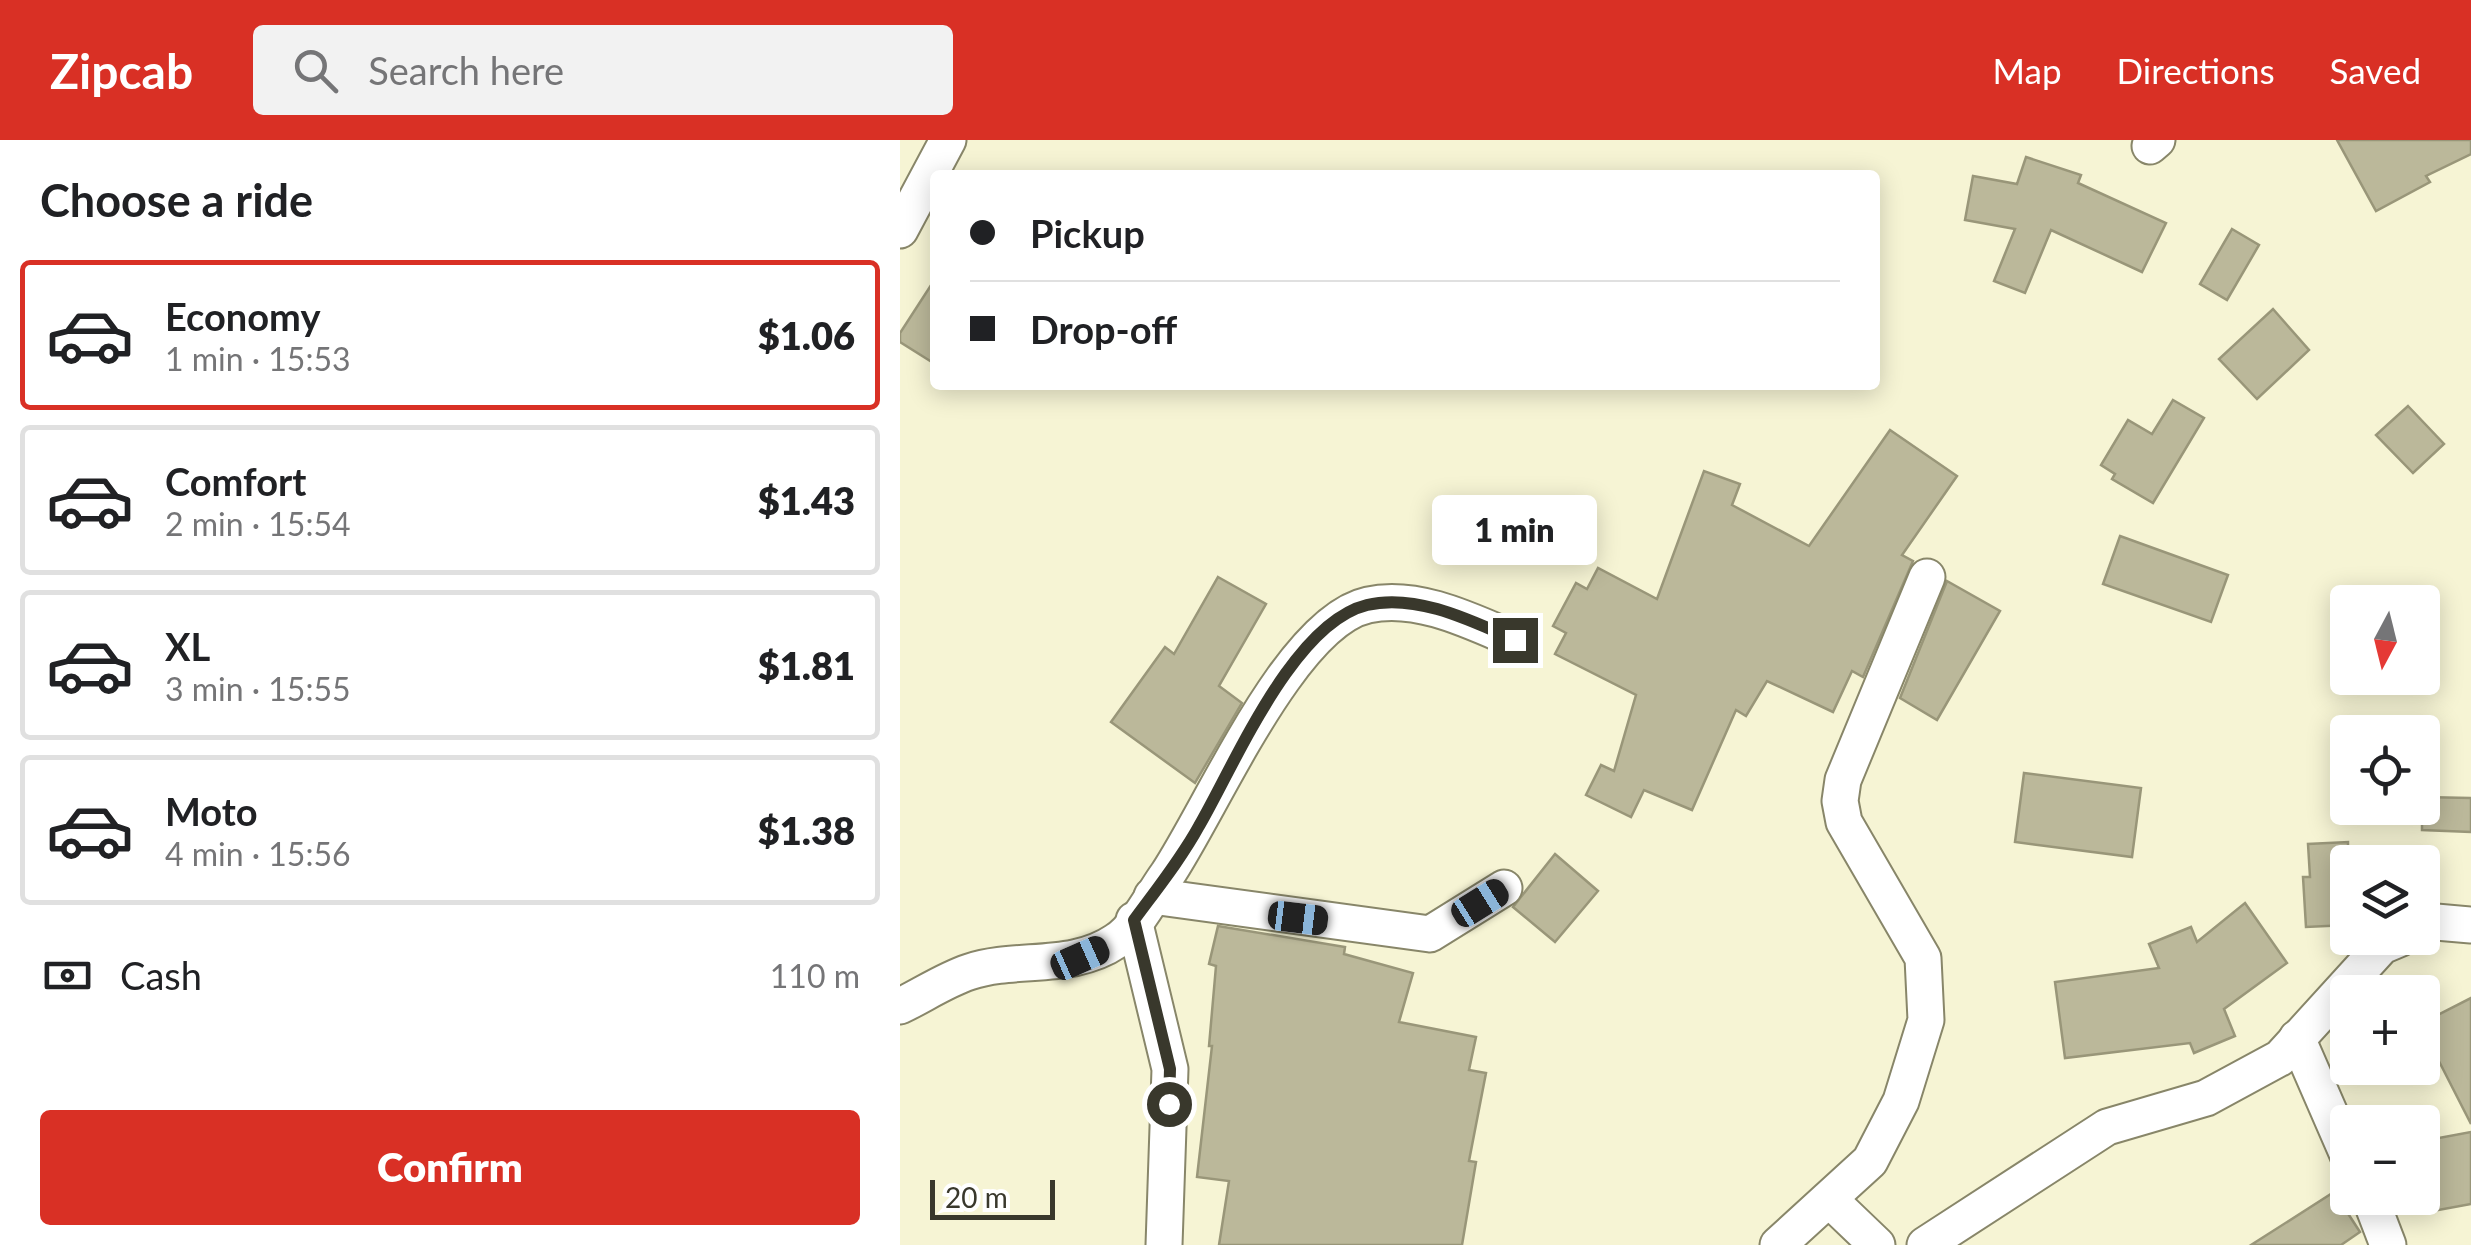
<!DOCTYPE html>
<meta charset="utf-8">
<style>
:root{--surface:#fff;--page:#f2f2f2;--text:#202124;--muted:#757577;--line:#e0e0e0;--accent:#d93025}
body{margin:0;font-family:Lato,sans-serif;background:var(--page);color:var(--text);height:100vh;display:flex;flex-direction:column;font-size:38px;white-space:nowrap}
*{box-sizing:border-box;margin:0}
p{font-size:32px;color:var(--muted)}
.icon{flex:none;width:55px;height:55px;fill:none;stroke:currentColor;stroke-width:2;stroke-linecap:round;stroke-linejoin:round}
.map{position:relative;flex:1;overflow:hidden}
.sheet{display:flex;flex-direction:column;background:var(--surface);width:900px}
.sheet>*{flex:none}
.hud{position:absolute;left:30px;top:30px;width:950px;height:220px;border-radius:10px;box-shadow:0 5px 25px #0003;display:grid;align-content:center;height:220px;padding:0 40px;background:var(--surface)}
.needle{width:65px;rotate:187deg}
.controls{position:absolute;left:1430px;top:445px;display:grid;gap:20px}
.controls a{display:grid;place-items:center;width:110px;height:110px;border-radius:10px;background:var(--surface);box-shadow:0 5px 25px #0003;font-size:50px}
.scale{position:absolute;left:30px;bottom:25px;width:125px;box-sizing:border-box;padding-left:10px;border:5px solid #39382c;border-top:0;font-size:28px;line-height:35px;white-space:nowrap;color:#39382c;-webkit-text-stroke:8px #fff;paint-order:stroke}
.end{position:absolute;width:45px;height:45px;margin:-22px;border:12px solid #39382c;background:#fff;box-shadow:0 0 0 5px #fff}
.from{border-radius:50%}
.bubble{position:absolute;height:70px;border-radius:10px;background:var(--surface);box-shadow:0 5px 25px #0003;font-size:32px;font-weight:800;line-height:70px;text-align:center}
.car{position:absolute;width:30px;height:60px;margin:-30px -15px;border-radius:12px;box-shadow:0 0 8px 2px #0007;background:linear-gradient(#222 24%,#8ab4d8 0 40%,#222 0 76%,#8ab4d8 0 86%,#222 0)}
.hud b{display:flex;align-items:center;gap:35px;height:95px;font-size:38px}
.hud b+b{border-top:2px solid var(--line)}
.hud i{width:25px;height:25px;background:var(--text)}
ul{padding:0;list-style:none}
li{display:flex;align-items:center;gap:30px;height:150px;margin:0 20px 15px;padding:0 20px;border:5px solid var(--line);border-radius:10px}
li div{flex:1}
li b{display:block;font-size:38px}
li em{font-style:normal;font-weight:800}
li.current{border-color:var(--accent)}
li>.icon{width:90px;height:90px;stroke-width:1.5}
h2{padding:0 40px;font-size:45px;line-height:120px}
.pay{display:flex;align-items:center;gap:25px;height:110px;padding:0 40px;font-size:38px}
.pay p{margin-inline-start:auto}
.primary-button{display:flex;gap:20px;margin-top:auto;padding:20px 40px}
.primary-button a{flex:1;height:115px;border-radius:10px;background:var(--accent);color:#fff;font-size:40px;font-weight:800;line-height:115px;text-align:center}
header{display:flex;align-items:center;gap:60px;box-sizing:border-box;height:140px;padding:0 50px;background:var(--accent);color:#fff}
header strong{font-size:48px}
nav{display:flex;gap:55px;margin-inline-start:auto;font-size:35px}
.search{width:700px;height:90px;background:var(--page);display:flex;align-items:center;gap:25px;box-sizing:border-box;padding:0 35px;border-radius:10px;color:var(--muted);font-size:38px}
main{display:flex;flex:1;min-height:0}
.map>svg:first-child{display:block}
</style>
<header>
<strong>Zipcab</strong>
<div class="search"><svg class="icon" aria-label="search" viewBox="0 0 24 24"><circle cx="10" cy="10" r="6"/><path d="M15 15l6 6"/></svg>Search here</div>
<nav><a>Map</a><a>Directions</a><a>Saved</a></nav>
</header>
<main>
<section class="sheet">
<h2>Choose a ride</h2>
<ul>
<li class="current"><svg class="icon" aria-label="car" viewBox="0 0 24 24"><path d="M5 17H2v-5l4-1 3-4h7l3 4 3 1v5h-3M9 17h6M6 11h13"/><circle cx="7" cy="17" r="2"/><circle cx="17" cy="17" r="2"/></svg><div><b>Economy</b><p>1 min · 15:53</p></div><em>$1.06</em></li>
<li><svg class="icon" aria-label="car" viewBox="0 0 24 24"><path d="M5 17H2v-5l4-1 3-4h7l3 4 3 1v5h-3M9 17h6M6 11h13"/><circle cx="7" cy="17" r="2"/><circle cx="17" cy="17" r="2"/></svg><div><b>Comfort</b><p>2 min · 15:54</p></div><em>$1.43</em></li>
<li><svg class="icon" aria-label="car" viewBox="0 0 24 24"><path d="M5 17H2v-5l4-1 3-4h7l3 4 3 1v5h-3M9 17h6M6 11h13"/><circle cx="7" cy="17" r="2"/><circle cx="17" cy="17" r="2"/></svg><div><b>XL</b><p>3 min · 15:55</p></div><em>$1.81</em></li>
<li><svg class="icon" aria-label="car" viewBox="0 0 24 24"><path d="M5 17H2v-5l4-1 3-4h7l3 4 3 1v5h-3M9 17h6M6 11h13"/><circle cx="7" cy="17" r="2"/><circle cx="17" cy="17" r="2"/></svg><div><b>Moto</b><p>4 min · 15:56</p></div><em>$1.38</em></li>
</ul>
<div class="pay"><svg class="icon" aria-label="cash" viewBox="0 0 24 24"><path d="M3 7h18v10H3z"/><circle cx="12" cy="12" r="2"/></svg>Cash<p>110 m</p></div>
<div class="primary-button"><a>Confirm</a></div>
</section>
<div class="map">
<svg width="1571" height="1105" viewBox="0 0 1571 1105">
<rect width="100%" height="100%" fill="#f6f4d4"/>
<!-- building -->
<g fill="#bbb89a" stroke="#999679" stroke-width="2.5">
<path d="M 1437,0 L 1571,0 L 1571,14 L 1526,36 L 1530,42 L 1476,71 Z"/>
<path d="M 1126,17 L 1181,35 L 1178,43 L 1266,83 L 1242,132 L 1151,90 L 1125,153 L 1094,141 L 1115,89 L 1065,80 L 1073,36 L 1117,44 Z"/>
<path d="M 1332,89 L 1359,105 L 1327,160 L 1300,144 Z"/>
<path d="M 35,139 L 35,224 L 0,202 L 0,193 Z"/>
<path d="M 1373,169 L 1409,210 L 1357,259 L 1319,219 Z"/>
<path d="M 1273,260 L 1304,278 L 1253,363 L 1212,339 L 1215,334 L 1201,325 L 1228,280 L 1252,294 Z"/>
<path d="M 1508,266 L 1544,304 L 1513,333 L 1476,295 Z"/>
<path d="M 990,290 L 1057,336 L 1002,415 L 1013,421 L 963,537 L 952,531 L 933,572 L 867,541 L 846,576 L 836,570 L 792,670 L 744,650 L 731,677 L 686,655 L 701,625 L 714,631 L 736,555 L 655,514 L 666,493 L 653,486 L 676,443 L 687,449 L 698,428 L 757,459 L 804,331 L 840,344 L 832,365 L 909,406 Z"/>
<path d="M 1220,396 L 1328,435 L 1311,482 L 1203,444 Z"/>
<path d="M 318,437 L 366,464 L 319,546 L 342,563 L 295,643 L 211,582 L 265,507 L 274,514 Z"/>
<path d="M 1047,441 L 1100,471 L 1037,580 L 1000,558 Z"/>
<path d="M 1124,633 L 1241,648 L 1232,717 L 1115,702 Z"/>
<path d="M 1522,657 L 1571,658 L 1571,692 L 1522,690 Z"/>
<path d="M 1448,702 L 1448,785 L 1406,787 L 1403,737 L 1410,737 L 1408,704 Z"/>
<path d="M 655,714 L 698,751 L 655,802 L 613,767 Z"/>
<path d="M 1345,763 L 1387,823 L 1324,869 L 1335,896 L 1294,913 L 1290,903 L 1165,918 L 1155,842 L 1259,828 L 1249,804 L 1291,787 L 1297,802 Z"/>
<path d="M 318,786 L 445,807 L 444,814 L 513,833 L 499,882 L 576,897 L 569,930 L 586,933 L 569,1021 L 576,1022 L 562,1105 L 319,1105 L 329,1041 L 297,1037 L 312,906 L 309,906 L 316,826 L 309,824 Z"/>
<path d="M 1571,858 L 1571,984 L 1522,888 L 1522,883 Z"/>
<path d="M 1571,992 L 1571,1064 L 1522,1073 L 1522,1010 L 1529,1009 L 1528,1000 Z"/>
<path d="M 1434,1052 L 1460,1092 L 1441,1105 L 1351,1105 Z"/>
</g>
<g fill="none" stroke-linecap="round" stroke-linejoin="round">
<!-- street casing -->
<g stroke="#888669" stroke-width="39">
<g id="street">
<path d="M 1250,6 L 1257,0"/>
<path d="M 0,90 L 48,0"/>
<path d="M 252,756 L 530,794 L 604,748"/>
<path d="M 234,780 L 270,929 L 264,1105"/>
<path d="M 1522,788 L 1536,782 L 1571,785"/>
<path d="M 0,866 C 23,855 45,840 69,832 C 117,816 172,831 216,801 C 237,788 253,754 267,735 C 312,668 390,482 468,465 C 517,454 571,481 615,500"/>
<path d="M 1397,898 L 1448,1015"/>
<path d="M 1470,1058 L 1488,1105"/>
<path d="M 930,1060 L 977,1105"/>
<path d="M 878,1105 L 970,1021 L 1001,961 L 1026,880 L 1023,818 L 944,682 L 940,661 L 943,640 L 1027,437"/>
<path d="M 1025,1105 L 1207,987 L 1306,958 L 1380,918 L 1482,806 L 1501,798"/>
</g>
</g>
<!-- street -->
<use href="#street" stroke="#fff" stroke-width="35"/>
</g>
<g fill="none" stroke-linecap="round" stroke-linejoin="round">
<!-- route -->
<path stroke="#39382c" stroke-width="12" d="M 269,964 L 270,929 L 234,780 C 256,750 281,719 299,686 C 335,624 393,483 467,465 C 516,453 572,481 615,500"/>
</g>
</svg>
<div class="controls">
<a><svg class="needle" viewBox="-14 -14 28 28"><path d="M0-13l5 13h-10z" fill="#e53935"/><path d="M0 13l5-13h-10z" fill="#757577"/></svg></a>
<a><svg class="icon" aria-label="locate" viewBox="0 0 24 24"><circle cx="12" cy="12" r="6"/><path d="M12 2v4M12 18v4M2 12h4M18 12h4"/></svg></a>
<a><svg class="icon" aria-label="layers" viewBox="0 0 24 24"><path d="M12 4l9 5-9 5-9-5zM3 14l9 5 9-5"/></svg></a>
<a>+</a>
<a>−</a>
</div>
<div class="scale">20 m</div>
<i class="end from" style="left:269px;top:964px"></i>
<i class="end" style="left:615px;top:500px"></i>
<div class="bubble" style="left:532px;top:355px;width:165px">1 min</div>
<i class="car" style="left:580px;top:763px;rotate:58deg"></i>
<i class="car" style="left:398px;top:778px;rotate:97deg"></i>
<i class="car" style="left:180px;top:818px;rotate:66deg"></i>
<div class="hud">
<b><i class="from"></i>Pickup</b>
<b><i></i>Drop-off</b>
</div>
</div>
</main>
